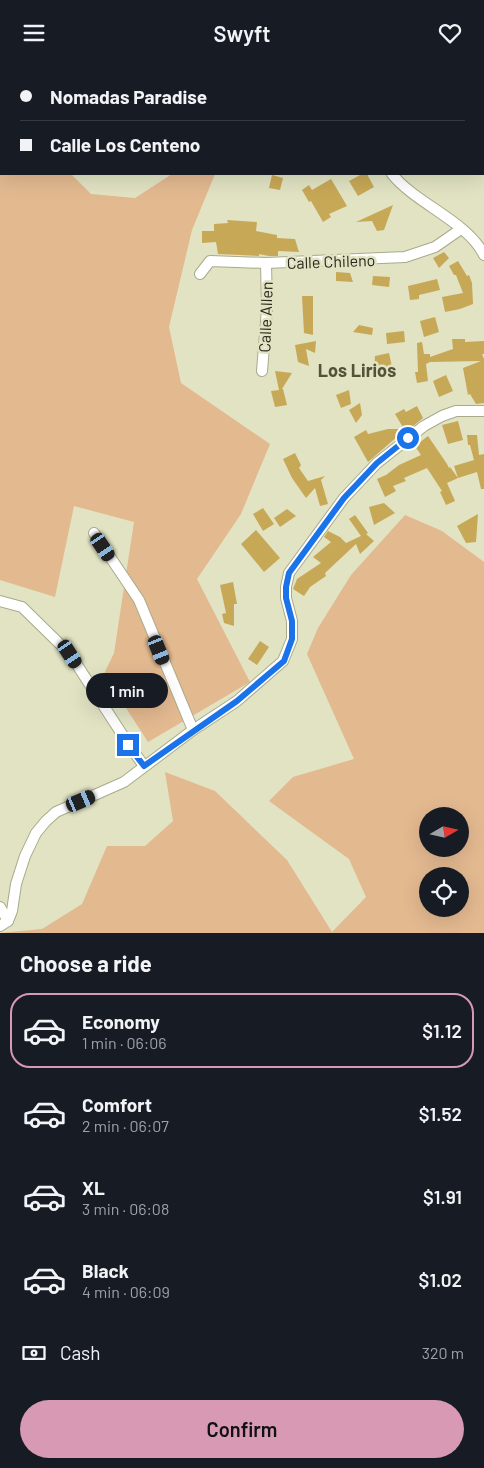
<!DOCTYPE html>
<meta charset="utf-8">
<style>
:root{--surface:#171b24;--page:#242831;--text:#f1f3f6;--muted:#9ea1a6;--line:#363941;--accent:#d799b3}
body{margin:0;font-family:Barlow,sans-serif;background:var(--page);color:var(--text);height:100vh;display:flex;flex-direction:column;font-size:19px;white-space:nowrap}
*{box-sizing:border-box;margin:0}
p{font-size:16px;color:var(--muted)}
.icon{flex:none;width:28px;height:28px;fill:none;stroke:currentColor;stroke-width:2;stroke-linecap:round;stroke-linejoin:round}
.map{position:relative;height:868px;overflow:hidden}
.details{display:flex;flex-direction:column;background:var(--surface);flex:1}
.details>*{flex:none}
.guide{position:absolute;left:0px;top:0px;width:485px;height:110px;box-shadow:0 5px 20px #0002;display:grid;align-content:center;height:110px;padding:0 20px;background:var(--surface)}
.needle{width:32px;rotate:81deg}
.tools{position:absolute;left:419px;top:742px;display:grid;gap:10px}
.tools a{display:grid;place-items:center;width:50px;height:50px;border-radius:50%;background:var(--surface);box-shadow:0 5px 20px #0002;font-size:25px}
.end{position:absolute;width:22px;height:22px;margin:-11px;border:6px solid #1a73e8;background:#fff;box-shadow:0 0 0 2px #fff}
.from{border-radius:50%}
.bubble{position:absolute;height:35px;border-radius:18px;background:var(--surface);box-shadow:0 5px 20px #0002;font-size:16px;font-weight:600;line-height:35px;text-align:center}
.car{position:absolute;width:15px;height:30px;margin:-15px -8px;border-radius:6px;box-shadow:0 0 4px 1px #0007;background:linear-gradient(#222 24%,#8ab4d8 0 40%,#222 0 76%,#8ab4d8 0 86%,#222 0)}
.guide b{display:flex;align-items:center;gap:18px;height:48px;font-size:19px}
.guide b+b{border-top:1px solid var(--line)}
.guide i{width:12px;height:12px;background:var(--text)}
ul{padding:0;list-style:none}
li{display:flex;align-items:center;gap:15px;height:75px;margin:0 10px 8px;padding:0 10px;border:2px solid transparent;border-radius:20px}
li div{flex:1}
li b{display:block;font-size:19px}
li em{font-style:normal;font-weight:600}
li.on{border-color:var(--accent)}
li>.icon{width:45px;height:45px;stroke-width:1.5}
h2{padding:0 20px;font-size:22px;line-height:60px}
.pay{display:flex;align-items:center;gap:12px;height:55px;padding:0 20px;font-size:19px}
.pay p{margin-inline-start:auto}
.primary-button{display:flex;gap:10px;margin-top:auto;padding:10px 20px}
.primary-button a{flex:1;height:58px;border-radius:30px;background:var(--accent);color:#111;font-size:20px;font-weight:600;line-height:58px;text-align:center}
header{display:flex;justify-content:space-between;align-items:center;height:65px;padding:0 20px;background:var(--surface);font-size:22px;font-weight:600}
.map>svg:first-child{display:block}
</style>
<header><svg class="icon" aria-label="menu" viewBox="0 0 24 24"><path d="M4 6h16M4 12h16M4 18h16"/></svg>Swyft<svg class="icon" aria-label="heart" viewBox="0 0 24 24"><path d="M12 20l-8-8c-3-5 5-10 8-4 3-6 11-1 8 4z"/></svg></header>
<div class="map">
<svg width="484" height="868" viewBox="0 0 484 868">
<rect width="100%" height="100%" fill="#e1e3c3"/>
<!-- green -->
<g fill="#e3b990" fill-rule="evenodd">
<path d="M 0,81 L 1,109 L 71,109 L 91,129 L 135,133 L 172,109 L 215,109 L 192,165 L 169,262 L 181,318 L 270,379 L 241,449 L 197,514 L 250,617 L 148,677 L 104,609 L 114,588 L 134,457 L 74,441 L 55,532 L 0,515 Z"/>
<path d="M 405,450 L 442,466 L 484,497 L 484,868 L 0,868 L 42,864 L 82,839 L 107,781 L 145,781 L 173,756 L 165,707 L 215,726 L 287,795 L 332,867 L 366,832 L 349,794 L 269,736 L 293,712 L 354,694 L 307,589 L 318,563 L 351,510 ZM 460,751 L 460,784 L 428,784 L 428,751 ZM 460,811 L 460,844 L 428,844 L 428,811 Z"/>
</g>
<!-- building -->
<g fill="#c7a857">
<path d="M 362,109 L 367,109 L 374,122 L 358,131 L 349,116 Z"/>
<path d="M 272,110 L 283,113 L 280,125 L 269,123 Z"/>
<path d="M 331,114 L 347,141 L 329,149 L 331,152 L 323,157 L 311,136 L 309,137 L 302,125 L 309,120 L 312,125 Z"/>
<path d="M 393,140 L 384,165 L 377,166 L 372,156 L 356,157 Z"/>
<path d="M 227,155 L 257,157 L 256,166 L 277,170 L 277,173 L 295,174 L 299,187 L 278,186 L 278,191 L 269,191 L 259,189 L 259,191 L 218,189 L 216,177 L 202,178 L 202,166 L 214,166 L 214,159 L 228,158 Z"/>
<path d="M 444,187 L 449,193 L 439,203 L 433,193 Z"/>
<path d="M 458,196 L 467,211 L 469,210 L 472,218 L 473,239 L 460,244 L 445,247 L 442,232 L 463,228 L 456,210 L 454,210 L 449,201 Z"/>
<path d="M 336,207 L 350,208 L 353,217 L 336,216 Z"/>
<path d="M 373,211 L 390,212 L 389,222 L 372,220 Z"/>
<path d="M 437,214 L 440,225 L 419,230 L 419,234 L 410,235 L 408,221 Z"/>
<path d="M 302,231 L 313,231 L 313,270 L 304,268 Z"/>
<path d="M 435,252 L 439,267 L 424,272 L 420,256 Z"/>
<path d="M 359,260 L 373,263 L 372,270 L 353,267 Z"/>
<path d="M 404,266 L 405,277 L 387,279 L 386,268 Z"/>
<path d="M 452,274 L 465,274 L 465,277 L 484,276 L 484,289 L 482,289 L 484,294 L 484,338 L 476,339 L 470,329 L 468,330 L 463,303 L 481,296 L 430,297 L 426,299 L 428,316 L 417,318 L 415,307 L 418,307 L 417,278 L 422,277 L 424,289 L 430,289 L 430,292 L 453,284 Z"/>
<path d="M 316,276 L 315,288 L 306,284 L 309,301 L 298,297 L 295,280 Z"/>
<path d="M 389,288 L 392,302 L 374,306 L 375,291 Z"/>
<path d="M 275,306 L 292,308 L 282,324 L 283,324 L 287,340 L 275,342 L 271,326 L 279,325 Z"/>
<path d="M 446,310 L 453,326 L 439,332 L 433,316 Z"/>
<path d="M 349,325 L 351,339 L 341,343 L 336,330 Z"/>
<path d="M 360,338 L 362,350 L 356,358 L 349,345 Z"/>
<path d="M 417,341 L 423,353 L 406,367 L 405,365 L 368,397 L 354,372 L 366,365 L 368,369 L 388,364 L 404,364 L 395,349 L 404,344 L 406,347 Z"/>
<path d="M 458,356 L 463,375 L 448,379 L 442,360 Z"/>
<path d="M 467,370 L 477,370 L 479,390 L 484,389 L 484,424 L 481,424 L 477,407 L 458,413 L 454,401 L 474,395 L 470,380 L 468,380 Z"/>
<path d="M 428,371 L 447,399 L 449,403 L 450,402 L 458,413 L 447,418 L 455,436 L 446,440 L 440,427 L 442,426 L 427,403 L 404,413 L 406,416 L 393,421 L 396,426 L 385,432 L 377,414 L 386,410 L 399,400 L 421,390 L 415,381 Z"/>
<path d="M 295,388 L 301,400 L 299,403 L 308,416 L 325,411 L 321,415 L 328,439 L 320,441 L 315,423 L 306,433 L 292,413 L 283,394 Z"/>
<path d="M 384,438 L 395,448 L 374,460 L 369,442 Z"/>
<path d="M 263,443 L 274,459 L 263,466 L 253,449 Z"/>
<path d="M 287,444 L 296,451 L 280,462 L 274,453 Z"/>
<path d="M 478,449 L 476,477 L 466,478 L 457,461 Z"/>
<path d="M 355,450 L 368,468 L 366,469 L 374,476 L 360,489 L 356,479 L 325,508 L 326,511 L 310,522 L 304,531 L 293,524 L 297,514 L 321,498 L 313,492 L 331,477 L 324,472 L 328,466 L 340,472 L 346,478 L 361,471 L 349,454 Z"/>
<path d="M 256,465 L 280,493 L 264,507 L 241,479 Z"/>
<path d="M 233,517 L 237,539 L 234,539 L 234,561 L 224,558 L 222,549 L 226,548 L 220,520 Z"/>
<path d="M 260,576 L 269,582 L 257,600 L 248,594 Z"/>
</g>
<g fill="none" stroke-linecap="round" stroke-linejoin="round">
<!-- street casing -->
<g stroke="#a8aa8b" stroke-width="12">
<g id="street">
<path d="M 149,1 L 151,0"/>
<path d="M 366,1 L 367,0"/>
<path d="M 0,31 L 1,32"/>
<path d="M 392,109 C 416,139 467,156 484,190"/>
<path d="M 200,209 L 210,196 L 266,198 L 405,192 L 435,182 L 461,164"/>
<path d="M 262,306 L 267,244 L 266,198"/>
<path d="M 94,468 L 139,535 L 193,665"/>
<path d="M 0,536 L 22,542 L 70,589 L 129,680 L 144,701"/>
<path d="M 0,842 L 8,856"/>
<path d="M 0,861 L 8,856 L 12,846 L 16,819 L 25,791 L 36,768 L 46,756 L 56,747 L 124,717 L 193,665 L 237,636 L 283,596 L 292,574 L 292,556 L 286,533 L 286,522 L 289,508 L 344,433 L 377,398 L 424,361 L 442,351 L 456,346 L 484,346"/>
</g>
</g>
<!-- street -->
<use href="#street" stroke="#fff" stroke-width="10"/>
</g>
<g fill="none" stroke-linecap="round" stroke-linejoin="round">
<!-- route -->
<path stroke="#1a73e8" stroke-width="6" d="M 128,680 L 144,701 L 237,636 L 284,596 L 292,574 L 292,556 L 286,533 L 286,522 L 289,508 L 344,433 L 377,398 L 408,373"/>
</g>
<g text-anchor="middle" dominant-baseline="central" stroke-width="5" stroke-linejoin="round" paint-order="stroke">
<!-- street labels -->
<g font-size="16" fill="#27271b" stroke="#e1e3c3">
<text transform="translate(331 196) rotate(-2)">Calle Chileno</text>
<text transform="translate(265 252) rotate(-88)">Calle Allen</text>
</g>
<!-- neighbourhood labels -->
<g font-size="18" font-weight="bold" fill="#515237" stroke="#e1e3c3">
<text x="357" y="305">Los Lirios</text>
</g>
</g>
</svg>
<div class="tools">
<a><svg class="needle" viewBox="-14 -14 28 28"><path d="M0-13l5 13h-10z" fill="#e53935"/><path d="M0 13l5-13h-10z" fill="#9ea1a6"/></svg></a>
<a><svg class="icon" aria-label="locate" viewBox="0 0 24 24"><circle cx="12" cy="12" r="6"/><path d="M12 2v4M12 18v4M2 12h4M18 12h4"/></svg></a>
</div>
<i class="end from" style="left:408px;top:373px"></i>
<i class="end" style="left:128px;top:680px"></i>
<div class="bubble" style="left:86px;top:608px;width:82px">1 min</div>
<i class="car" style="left:103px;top:482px;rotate:146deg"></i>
<i class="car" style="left:159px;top:585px;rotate:158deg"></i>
<i class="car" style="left:70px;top:589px;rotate:147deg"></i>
<i class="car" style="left:81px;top:736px;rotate:67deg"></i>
<div class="guide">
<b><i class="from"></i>Nomadas Paradise</b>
<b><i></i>Calle Los Centeno</b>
</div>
</div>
<section class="details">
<h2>Choose a ride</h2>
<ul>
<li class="on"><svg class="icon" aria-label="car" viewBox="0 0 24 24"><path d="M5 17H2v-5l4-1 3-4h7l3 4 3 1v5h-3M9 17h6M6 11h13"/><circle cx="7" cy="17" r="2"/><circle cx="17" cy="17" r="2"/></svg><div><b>Economy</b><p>1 min · 06:06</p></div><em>$1.12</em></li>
<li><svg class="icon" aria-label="car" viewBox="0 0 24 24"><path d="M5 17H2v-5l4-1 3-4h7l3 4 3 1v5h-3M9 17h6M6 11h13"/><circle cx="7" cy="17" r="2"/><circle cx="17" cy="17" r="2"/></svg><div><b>Comfort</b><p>2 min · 06:07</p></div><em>$1.52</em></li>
<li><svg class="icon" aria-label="car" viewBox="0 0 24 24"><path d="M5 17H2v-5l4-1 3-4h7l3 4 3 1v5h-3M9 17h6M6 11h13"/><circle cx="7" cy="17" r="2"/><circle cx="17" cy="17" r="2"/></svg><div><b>XL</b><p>3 min · 06:08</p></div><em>$1.91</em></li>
<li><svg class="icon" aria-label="car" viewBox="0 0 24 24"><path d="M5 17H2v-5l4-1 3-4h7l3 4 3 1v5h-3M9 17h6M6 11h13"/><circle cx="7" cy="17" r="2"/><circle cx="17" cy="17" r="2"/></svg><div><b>Black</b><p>4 min · 06:09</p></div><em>$1.02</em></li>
</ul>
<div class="pay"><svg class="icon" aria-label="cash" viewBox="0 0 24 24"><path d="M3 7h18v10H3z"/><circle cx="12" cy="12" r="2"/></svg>Cash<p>320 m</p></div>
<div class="primary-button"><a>Confirm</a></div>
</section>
